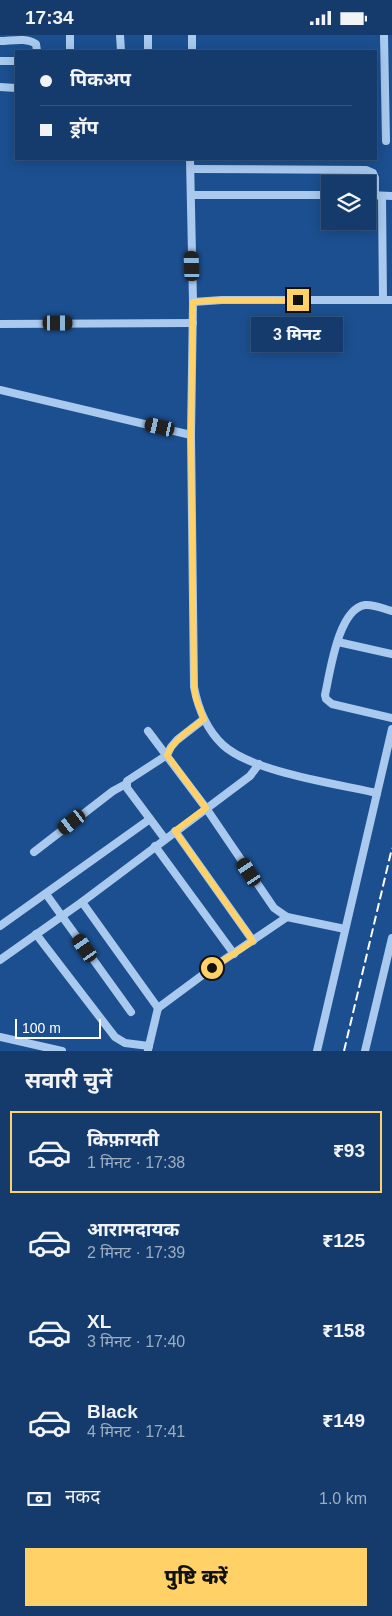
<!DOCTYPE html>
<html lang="hi">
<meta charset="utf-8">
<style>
:root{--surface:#143b6b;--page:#214673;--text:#f1f3f6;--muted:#9dadc1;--line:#33557e;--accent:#ffd166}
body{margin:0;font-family:Arial,"Noto Sans Devanagari",sans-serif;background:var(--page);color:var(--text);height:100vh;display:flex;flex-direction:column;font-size:19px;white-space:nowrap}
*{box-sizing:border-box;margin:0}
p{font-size:16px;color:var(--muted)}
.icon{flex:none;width:28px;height:28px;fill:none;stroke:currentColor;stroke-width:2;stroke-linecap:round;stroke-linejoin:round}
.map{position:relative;height:1016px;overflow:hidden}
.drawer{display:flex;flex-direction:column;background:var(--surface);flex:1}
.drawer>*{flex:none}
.hud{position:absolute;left:15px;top:15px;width:362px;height:110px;border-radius:0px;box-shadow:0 2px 12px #0003,0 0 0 1px var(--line);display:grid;align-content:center;height:110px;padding:0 25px;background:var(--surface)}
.tools{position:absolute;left:321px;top:140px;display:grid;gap:10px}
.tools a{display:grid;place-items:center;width:55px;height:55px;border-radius:0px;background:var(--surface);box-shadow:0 2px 12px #0003,0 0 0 1px var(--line);font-size:25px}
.scale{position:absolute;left:15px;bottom:12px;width:86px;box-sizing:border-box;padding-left:5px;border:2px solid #fff;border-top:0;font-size:14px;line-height:18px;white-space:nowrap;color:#fff;-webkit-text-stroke:4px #1b4f8f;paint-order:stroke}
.end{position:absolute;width:22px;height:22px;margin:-11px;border:6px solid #ffd166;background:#111;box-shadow:0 0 0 2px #111}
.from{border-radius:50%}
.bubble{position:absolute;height:35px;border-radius:0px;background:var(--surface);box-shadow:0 2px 12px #0003,0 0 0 1px var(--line);font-size:16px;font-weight:800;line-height:35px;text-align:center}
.car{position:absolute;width:15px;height:30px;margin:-15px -8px;border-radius:6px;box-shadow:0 0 4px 1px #0007;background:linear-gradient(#222 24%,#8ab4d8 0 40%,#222 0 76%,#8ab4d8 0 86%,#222 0)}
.hud b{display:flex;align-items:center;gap:18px;height:48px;font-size:19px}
.hud b+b{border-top:1px solid var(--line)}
.hud i{width:12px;height:12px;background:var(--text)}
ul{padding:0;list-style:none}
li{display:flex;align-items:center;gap:15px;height:82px;margin:0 10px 8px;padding:0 15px;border:2px solid transparent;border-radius:0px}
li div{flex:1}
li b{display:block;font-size:19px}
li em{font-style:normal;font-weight:800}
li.active{border-color:var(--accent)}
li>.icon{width:45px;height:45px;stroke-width:1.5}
h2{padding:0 25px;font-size:22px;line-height:60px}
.pay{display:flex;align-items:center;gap:12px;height:55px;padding:0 25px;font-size:19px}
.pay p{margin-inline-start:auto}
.primary-button{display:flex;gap:10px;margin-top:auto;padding:10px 25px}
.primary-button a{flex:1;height:58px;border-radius:0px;background:var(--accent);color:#111;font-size:20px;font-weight:800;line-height:58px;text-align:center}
.status{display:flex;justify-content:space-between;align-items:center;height:35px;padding:0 25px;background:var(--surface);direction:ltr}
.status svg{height:14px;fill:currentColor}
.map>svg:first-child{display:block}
</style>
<div class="status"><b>17:34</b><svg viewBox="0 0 49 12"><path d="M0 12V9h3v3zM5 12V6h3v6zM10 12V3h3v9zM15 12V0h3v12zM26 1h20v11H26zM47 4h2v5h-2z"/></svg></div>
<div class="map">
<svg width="392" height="1016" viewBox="0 0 392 1016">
<rect width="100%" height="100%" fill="#1b4f8f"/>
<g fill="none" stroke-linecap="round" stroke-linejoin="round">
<!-- minor -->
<g stroke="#a9c9ee" stroke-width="8">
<path d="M 120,0 L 121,16"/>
<path d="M 148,0 L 148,16"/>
<path d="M 192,0 L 192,16"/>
<path d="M 384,0 L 386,106"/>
<path d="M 0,6 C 11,6 26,2 36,9 L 37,16"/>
<path d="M 70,16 L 70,0"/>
<path d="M 0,26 L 16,26"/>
<path d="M 0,52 L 16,53"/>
<path d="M 190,124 L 193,267 L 191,400 L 194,652 C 198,673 207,695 223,710 C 252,737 338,749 377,758"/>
<path d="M 191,134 L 366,135 L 373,138 L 375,143 L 375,160"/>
<path d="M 191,160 L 330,160"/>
<path d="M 368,160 L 392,161"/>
<path d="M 382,161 L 383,265"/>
<path d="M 193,267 L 222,265 L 392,265"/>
<path d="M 0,289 L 193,288"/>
<path d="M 0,355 L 191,400"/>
<path d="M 392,576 C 384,574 374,569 365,570 C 338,574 330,638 325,660 L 326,664 L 332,669 L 392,683"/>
<path d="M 338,607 L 392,619"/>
<path d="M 148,696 L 206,773 L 274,873 L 287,882 L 345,894"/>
<path d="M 175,796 L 253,906"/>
<path d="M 165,804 L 127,753 L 127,746 L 167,720 L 171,712 L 177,705 L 204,684"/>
<path d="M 155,811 L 234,919"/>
<path d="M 34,817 L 113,756 L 126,749"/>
<path d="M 46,859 L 131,977"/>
<path d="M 82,867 L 158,973 L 212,933 L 287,882"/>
<path d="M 0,891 L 150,784"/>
<path d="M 36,899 L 115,1002 L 125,1008 L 149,1011"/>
<path d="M 0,925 L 82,867 L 250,741 L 259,729"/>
<path d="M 0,1002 L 62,1016"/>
<path d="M 148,1015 L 158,973"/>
<path d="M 317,1016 L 392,694"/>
<path d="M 365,1016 L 392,903"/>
</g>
<!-- rail -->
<path stroke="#fff" stroke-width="2" stroke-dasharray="9 4" stroke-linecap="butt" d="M 344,1016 L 392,813"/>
</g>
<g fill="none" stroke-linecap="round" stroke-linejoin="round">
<!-- route -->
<path stroke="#ffd166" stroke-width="6" d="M 212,933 L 253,906 L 175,796 L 206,773 L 167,720 C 174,704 191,694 204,684 L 196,664 L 194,652 L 191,400 L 193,267 L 222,265 L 298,265"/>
</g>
</svg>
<div class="tools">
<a><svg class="icon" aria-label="layers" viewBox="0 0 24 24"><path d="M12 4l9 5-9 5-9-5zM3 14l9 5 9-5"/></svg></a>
</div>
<div class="scale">100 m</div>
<i class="end from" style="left:212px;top:933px"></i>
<i class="end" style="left:298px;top:265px"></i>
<div class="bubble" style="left:251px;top:282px;width:92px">3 मिनट</div>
<i class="car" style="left:192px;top:231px;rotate:358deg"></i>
<i class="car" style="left:58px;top:288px;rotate:90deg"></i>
<i class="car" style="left:160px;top:392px;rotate:283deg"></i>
<i class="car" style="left:72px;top:787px;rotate:232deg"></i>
<i class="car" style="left:249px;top:837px;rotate:326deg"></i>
<i class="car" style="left:85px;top:913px;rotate:325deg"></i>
<div class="hud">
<b><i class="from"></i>पिकअप</b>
<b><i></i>ड्रॉप</b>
</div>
</div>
<section class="drawer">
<h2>सवारी चुनें</h2>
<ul>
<li class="active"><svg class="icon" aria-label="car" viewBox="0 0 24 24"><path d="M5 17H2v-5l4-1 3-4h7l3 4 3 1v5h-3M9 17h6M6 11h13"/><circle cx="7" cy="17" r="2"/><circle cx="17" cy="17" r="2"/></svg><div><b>किफ़ायती</b><p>1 मिनट · 17:38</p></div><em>₹93</em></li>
<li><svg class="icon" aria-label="car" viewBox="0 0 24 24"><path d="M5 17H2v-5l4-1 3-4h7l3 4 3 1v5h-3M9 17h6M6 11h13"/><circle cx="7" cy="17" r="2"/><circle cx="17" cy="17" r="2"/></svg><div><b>आरामदायक</b><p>2 मिनट · 17:39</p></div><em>₹125</em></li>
<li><svg class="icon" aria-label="car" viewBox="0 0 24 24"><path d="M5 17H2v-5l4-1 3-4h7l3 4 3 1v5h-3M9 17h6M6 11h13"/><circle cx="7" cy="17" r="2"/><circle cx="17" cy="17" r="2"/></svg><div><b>XL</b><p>3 मिनट · 17:40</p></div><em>₹158</em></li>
<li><svg class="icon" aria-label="car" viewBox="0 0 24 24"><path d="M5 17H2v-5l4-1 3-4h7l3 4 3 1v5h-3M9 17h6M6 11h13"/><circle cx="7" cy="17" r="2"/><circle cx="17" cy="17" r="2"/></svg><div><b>Black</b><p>4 मिनट · 17:41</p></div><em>₹149</em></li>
</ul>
<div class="pay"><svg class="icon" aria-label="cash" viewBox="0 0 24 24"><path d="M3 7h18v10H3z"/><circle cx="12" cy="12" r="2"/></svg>नकद<p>1.0 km</p></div>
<div class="primary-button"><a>पुष्टि करें</a></div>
</section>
